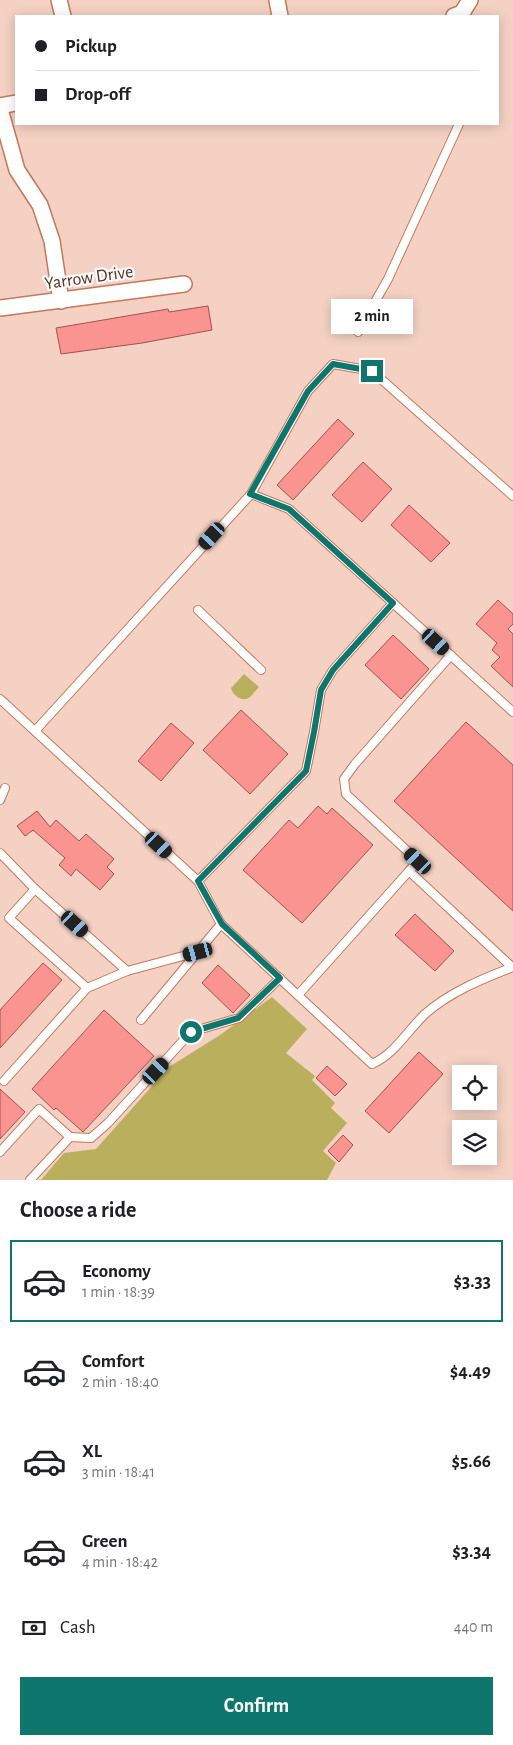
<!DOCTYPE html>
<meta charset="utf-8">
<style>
:root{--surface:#fff;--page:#f6f6f6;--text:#202124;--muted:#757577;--line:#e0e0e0;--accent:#0f766e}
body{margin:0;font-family:"Alegreya Sans",sans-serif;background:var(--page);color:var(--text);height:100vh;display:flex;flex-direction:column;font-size:19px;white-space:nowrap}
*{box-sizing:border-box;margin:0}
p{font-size:16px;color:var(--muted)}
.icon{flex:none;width:28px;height:28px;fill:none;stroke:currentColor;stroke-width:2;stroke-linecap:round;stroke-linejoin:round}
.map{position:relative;height:1180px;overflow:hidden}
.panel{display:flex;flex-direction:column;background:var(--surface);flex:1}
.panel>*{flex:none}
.hud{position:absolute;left:15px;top:15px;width:484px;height:110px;border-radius:0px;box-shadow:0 2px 12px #0003;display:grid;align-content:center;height:110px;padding:0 20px;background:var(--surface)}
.fabs{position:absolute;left:452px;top:1065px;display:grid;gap:10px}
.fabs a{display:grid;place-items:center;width:45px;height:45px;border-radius:0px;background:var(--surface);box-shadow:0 2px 12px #0003;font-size:25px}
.end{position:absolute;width:22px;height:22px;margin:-11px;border:6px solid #0f766e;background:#fff;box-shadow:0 0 0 2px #fff}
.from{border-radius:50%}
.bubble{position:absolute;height:35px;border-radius:0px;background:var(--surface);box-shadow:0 2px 12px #0003;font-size:16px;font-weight:700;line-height:35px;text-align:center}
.car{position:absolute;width:15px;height:30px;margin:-15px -8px;border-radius:6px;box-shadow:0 0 4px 1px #0007;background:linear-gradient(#222 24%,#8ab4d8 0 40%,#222 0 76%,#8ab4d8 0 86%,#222 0)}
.hud b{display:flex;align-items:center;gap:18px;height:48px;font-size:19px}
.hud b+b{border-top:1px solid var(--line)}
.hud i{width:12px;height:12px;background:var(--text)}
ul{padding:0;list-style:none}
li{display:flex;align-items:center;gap:15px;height:82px;margin:0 10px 8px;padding:0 10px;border:2px solid transparent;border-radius:0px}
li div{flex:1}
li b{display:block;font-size:19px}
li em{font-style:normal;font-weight:700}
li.active{border-color:var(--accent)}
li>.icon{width:45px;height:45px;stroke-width:1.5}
h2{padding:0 20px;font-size:22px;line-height:60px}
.pay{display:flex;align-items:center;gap:12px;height:55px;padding:0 20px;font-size:19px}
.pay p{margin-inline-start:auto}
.action{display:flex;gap:10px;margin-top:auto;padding:10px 20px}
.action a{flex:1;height:58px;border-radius:0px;background:var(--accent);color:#fff;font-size:20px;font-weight:700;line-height:58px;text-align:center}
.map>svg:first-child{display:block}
</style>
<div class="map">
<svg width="513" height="1180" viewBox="0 0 513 1180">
<rect width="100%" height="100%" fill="#f4d1c3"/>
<!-- green -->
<g fill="#b9af5c">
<path d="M 244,674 L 259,687 C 256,690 253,694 250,697 C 243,703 233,696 231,688 Z"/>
<path d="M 272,997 L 307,1029 L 286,1053 L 315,1076 L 312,1080 L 335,1103 L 331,1108 L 347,1123 L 323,1151 L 336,1163 L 327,1180 L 41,1180 L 64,1153 L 96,1149 L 169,1067 L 220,1035 Z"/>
</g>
<!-- building -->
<g fill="#fa9490" stroke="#a3514f">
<path d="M 208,306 L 212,330 L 142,343 L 61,354 L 56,328 L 168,309 L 169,312 Z"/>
<path d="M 338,419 L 354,434 L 293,500 L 277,485 Z"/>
<path d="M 363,462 L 392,489 L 362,522 L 332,495 Z"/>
<path d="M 409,505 L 450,543 L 431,562 L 391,525 Z"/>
<path d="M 498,600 L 513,614 L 513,624 L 508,629 L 513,634 L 513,687 L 491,666 L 500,657 L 492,650 L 497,643 L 476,624 Z"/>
<path d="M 393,635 L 429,669 L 401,699 L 365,665 Z"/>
<path d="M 241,710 L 288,754 L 250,794 L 203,750 Z"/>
<path d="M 466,722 L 513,765 L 513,911 L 394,801 Z"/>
<path d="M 171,723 L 194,743 L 161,781 L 138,761 Z"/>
<path d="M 318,806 L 327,814 L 332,808 L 373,845 L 302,923 L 243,870 L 289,820 L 298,828 Z"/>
<path d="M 37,811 L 50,827 L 56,820 L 79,841 L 86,834 L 114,859 L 107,867 L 114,874 L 100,890 L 76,869 L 71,876 L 59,865 L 65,858 L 33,830 L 25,836 L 17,826 Z"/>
<path d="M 415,914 L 454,951 L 435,971 L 395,935 Z"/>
<path d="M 43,963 L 62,980 L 0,1048 L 0,1010 Z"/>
<path d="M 218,965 L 250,995 L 233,1013 L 202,983 Z"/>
<path d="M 104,1010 L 154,1056 L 83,1132 L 56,1108 L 54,1110 L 32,1089 Z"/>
<path d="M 419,1052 L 443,1074 L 389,1133 L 365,1111 Z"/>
<path d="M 327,1066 L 347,1084 L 335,1096 L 316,1078 Z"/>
<path d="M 0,1089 L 25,1112 L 0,1139 Z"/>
<path d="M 343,1135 L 353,1145 L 339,1162 L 328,1151 Z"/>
</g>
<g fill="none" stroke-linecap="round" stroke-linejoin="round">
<!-- service casing -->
<g stroke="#c67757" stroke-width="10">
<g id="service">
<path d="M 358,332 L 388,279 L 459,124"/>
<path d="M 251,494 L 289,509 L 393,603"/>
<path d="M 198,610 L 261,670"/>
<path d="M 0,699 L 198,881 L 221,924 L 372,1064 C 395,1054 407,1031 425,1014 C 450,992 482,979 513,967"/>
<path d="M 35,731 L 251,494 L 308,391 L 333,364 L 372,371 L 513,496"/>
<path d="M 0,800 L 5,788"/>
<path d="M 0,853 L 35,889 L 127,971"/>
<path d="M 409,871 L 512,967"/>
<path d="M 198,881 L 306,771 L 314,732 L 321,690 L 333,670 L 393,603 L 513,712"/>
<path d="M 35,889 L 9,918 L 87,988"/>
<path d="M 298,995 L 418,861 L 346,794 L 344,779 L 355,764 L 451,655"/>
<path d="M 141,1020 L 221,924"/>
<path d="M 4,1081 L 87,988 L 127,971 L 198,952"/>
<path d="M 70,1137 L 91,1138 L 108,1123 L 191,1032 L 239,1018 L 280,978"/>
<path d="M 0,1152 L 39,1109 L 70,1137 L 30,1180"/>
</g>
</g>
<!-- minor casing -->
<g stroke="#c67757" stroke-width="18">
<g id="minor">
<path d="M 59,0 L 63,16"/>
<path d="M 277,0 L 280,16"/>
<path d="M 454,16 L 462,13 L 470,0"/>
<path d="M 0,106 L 16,103"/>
<path d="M 0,109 L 17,170 L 40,205 L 52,241 L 61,301"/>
<path d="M 0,308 L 184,284"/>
</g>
</g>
<!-- service -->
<use href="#service" stroke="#fff" stroke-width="8"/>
<!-- minor -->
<use href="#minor" stroke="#fff" stroke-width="15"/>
</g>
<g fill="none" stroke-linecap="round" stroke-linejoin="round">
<!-- route -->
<path stroke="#0f766e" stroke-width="6" d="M 191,1032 L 238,1018 L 280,978 L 222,924 L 198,881 L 306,771 L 314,732 L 321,690 L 333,670 L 393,603 L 289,509 L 250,494 L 308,391 L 333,364 L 372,371"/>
</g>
<g text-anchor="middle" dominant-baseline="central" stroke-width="4.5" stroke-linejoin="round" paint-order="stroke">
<!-- street labels -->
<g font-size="18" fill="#543224" stroke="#fafafa">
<text transform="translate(89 278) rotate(-8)">Yarrow Drive</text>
</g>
</g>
</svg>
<div class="fabs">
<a><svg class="icon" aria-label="locate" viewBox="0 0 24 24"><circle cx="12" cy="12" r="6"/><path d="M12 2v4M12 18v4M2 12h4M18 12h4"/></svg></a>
<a><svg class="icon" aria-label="layers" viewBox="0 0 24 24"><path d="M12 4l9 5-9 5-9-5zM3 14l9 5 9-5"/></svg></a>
</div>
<i class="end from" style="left:191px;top:1032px"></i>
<i class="end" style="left:372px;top:371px"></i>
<div class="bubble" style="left:331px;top:299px;width:82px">2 min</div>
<i class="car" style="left:212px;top:536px;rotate:222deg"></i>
<i class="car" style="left:436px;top:642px;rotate:132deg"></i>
<i class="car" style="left:159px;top:845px;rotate:133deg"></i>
<i class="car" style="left:418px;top:861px;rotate:313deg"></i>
<i class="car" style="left:75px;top:924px;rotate:132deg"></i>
<i class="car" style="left:198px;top:952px;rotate:255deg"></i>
<i class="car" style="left:156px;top:1071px;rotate:43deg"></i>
<div class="hud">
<b><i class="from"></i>Pickup</b>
<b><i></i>Drop-off</b>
</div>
</div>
<section class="panel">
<h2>Choose a ride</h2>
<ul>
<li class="active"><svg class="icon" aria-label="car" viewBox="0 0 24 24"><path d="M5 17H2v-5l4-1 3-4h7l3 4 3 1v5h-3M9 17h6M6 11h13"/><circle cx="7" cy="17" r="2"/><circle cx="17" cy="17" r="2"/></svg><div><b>Economy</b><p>1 min · 18:39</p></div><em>$3.33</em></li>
<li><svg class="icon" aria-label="car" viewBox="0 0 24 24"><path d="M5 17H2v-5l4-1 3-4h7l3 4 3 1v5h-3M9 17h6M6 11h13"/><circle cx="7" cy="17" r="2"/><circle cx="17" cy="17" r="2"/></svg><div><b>Comfort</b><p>2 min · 18:40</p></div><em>$4.49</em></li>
<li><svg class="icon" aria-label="car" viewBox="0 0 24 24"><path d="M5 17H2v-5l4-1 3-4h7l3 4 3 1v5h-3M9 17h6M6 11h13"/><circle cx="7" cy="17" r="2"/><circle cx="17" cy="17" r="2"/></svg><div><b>XL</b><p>3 min · 18:41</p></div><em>$5.66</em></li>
<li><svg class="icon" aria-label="car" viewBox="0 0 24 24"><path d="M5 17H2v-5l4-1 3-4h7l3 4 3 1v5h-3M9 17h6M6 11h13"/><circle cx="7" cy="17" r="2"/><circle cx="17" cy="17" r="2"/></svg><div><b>Green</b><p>4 min · 18:42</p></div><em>$3.34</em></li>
</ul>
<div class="pay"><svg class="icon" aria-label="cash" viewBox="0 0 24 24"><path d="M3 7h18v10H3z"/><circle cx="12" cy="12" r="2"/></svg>Cash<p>440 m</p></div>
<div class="action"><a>Confirm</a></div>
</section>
